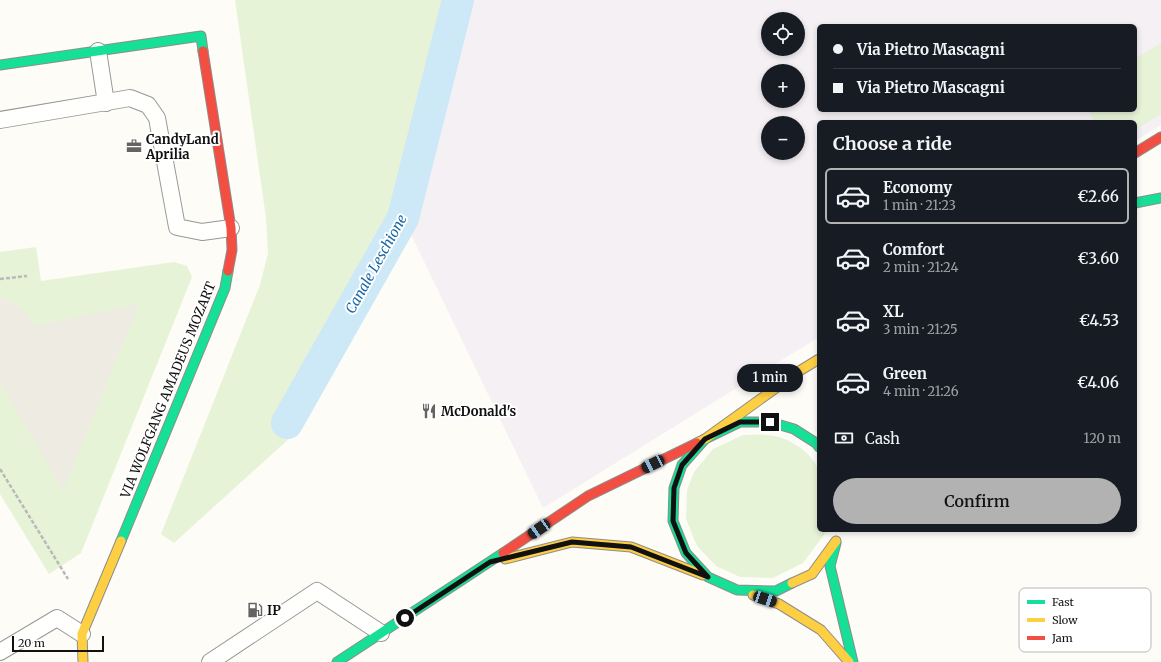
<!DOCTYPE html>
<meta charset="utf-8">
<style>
:root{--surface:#171b24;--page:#242831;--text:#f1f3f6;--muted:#9ea1a6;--line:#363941;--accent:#b2b2b3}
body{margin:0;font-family:Merriweather,serif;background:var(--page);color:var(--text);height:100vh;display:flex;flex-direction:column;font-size:15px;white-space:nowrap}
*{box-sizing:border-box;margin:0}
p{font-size:13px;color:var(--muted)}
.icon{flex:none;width:22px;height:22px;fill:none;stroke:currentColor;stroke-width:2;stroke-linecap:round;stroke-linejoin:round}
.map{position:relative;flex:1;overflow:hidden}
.sheet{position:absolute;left:817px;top:120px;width:320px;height:412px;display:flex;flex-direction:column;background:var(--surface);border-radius:6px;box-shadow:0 2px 6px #0003}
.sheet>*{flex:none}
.guide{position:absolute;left:817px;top:24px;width:320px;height:88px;border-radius:6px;box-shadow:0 2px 6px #0003;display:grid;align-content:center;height:88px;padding:0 16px;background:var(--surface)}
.buttons{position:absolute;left:761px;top:12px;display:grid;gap:8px}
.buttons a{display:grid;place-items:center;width:44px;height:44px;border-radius:50%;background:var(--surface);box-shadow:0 2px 6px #0003;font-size:20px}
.scale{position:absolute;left:12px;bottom:10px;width:92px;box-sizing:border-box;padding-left:4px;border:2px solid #111;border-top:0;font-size:11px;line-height:14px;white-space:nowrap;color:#111;-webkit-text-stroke:3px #fff;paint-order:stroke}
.end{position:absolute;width:18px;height:18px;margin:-9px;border:5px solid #111;background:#fff;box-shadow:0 0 0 2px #fff}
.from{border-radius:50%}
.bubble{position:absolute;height:28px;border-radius:14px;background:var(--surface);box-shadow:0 2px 6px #0003;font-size:13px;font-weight:600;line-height:28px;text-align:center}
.car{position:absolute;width:12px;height:24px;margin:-12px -6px;border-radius:5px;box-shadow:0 0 3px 1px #0007;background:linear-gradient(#222 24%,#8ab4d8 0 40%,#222 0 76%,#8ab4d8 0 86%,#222 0)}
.guide b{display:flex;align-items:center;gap:14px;height:38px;font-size:15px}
.guide b+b{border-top:1px solid var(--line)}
.guide i{width:10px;height:10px;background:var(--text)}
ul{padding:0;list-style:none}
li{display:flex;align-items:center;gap:12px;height:56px;margin:0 8px 6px;padding:0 8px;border:2px solid transparent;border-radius:6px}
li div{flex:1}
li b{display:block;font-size:15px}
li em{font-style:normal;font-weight:600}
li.on{border-color:var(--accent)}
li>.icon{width:36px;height:36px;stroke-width:1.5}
h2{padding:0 16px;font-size:18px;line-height:48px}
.pay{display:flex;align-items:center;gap:10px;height:44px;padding:0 16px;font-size:15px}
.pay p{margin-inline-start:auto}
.action{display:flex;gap:8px;margin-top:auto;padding:8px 16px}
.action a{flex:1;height:46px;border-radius:24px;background:var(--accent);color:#111;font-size:16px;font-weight:600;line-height:46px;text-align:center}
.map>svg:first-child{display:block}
</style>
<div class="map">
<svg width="1161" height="662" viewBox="0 0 1161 662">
<rect width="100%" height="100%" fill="#fdfcf7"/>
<!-- industrial -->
<path fill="#f5f0f3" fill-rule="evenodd" d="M 458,0 L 1161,0 L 1161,125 L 1135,141 L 1135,122 L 819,122 L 819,337 L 543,508 L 403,218 ZM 768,19 L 798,19 L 798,49 L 768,49 ZM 819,26 L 1135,26 L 1135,110 L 819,110 ZM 768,71 L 798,71 L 798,101 L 768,101 ZM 768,123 L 798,123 L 798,153 L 768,153 Z"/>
<!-- green -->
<g fill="#e7f3d7">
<path d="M 235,0 L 449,0 L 396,218 L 276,420 L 293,435 L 174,543 L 161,534 L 260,285 L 268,253 L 266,218 Z"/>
<path d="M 1161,43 L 1161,114 L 1135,130 L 1135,122 L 1095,122 L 1088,110 L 1135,110 L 1135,59 Z"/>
<path d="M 36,247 L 41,281 L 174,262 L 187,266 L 192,277 L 81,553 L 49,574 L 0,494 L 0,252 Z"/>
<path d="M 743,435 C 751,435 760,434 768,435 C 789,437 810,451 819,470 L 819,530 L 826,530 L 824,535 L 803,563 L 773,578 L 740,577 L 716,566 L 697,546 L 686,519 L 687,490 L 694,472 L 713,449 Z"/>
</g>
<!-- plaza -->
<path fill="#edebe2" d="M 0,296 L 10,301 L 25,311 L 33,326 L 139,304 L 63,491 L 2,385 L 0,385 Z"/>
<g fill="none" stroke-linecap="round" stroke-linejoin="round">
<!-- canal -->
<path stroke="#cde8f7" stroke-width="32" d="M 287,423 L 403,218 L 458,0"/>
<!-- lane casing -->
<g stroke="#979795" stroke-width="18">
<g id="lane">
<path d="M 98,51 L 106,103"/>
<path d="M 0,120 L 130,98 L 148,105 L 157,118 L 177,227 L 202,232 L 231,228"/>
<path d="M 0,652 L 57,618 L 82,634"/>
<path d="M 210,662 L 317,591 L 381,633"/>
</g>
</g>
<!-- fast casing -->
<g stroke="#8e8d8b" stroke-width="11">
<g id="fast">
<path d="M 0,65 L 201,36 L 203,51"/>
<path d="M 1135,203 L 1161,198"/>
<path d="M 121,541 L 225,288 L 228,271"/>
<path d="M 836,543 L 830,566 L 853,662"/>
<path d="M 792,583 L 776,591 L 737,590 L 708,577 L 686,553 L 673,521 L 674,488 L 682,465 L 705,439 L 740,422 L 770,422 L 794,429 L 816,443 L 819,447"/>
<path d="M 337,662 L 503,553"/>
</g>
</g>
<!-- slow casing -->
<g stroke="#8e8d8b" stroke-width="11">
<g id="slow">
<path d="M 697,443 L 705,439 L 801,370 L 819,359"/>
<path d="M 505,559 L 572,542 L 631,547 L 703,575"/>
<path d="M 792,583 L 812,574 L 836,541"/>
<path d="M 753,595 L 779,604 L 821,630 L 849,662"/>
<path d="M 83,662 L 82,634 L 121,541"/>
</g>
</g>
<!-- jam casing -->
<g stroke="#8e8d8b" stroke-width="11">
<g id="jam">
<path d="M 203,51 L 231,228 L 232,250 L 228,271"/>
<path d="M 1135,153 L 1161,137"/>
<path d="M 503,553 L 588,496 L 697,443"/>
</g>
</g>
<!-- path -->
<g stroke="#b9b9b8" stroke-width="2.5" stroke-dasharray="4 2" stroke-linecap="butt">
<path d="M 0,279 L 27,276"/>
<path d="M 0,469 L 68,579"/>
</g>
<!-- lane -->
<use href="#lane" stroke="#fffffe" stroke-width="16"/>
<!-- fast -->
<use href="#fast" stroke="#16e098" stroke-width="9"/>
<!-- slow -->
<use href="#slow" stroke="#ffcf43" stroke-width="9"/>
<!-- jam -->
<use href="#jam" stroke="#f24e42" stroke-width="9"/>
</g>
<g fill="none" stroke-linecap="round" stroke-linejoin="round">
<!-- route -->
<path stroke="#111" stroke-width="5" d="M 405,618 L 490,562 L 572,542 L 631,547 L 708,577 L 686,553 L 673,521 L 674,488 L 682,465 L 705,439 L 740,422 L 770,422"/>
</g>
<!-- icons -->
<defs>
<g id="office-bare" transform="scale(1.2)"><path d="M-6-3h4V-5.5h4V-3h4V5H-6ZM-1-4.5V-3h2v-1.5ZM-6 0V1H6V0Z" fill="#646362" stroke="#fff" stroke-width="2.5" paint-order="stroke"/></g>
<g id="restaurant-bare" transform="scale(1.2)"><path d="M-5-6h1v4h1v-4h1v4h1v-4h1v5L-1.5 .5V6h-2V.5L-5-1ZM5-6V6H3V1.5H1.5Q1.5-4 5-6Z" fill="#646362" stroke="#fff" stroke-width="2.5" paint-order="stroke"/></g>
<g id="fuel-bare" transform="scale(1.2)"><path d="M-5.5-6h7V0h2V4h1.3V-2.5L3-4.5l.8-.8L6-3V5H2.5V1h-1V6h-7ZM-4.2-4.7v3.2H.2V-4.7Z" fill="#646362" stroke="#fff" stroke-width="2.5" paint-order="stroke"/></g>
</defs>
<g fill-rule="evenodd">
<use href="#office-bare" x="134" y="146"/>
<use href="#restaurant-bare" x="429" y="411"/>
<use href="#fuel-bare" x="255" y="610"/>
</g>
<g text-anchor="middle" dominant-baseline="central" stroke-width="4" stroke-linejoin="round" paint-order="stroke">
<!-- poi labels -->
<g font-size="13" font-weight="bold" fill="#111" stroke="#fff" text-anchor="start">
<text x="146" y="139">CandyLand<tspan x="146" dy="15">Aprilia</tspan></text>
<text x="441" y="411">McDonald's</text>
<text x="267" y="610">IP</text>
</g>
<!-- street labels -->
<g font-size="13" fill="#111" stroke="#fff">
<text transform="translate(168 390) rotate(-68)">VIA WOLFGANG AMADEUS MOZART</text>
</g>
<!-- water labels -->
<g font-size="14" font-style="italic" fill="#1768a6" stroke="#fff">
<text transform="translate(376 264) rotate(-61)">Canale Leschione</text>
</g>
</g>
<!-- legend -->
<rect x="1019" y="588" width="132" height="64" rx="6" fill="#fff" stroke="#b8b8b8" stroke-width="1"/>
<rect x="1027" y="600" width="18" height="4" fill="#16e098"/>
<rect x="1027" y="618" width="18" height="4" fill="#ffcf43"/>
<rect x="1027" y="636" width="18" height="4" fill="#f24e42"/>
<g font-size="11" fill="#111">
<text x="1052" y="606">Fast</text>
<text x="1052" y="624">Slow</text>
<text x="1052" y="642">Jam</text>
</g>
</svg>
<div class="buttons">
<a><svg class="icon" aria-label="locate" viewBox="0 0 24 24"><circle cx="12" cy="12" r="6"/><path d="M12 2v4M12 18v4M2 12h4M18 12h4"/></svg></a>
<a>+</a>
<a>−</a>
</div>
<div class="scale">20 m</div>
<i class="end from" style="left:405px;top:618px"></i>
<i class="end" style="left:770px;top:422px"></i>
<div class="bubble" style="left:737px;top:364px;width:66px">1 min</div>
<i class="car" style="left:653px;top:464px;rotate:244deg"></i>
<i class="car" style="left:539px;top:529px;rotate:236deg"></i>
<i class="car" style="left:765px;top:599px;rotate:108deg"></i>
<div class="guide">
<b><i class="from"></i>Via Pietro Mascagni</b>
<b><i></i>Via Pietro Mascagni</b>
</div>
<section class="sheet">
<h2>Choose a ride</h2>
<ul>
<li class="on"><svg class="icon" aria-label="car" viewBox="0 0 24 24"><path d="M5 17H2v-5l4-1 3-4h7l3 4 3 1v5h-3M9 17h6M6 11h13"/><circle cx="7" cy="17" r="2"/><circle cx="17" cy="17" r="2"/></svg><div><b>Economy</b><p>1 min · 21:23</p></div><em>€2.66</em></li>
<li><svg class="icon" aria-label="car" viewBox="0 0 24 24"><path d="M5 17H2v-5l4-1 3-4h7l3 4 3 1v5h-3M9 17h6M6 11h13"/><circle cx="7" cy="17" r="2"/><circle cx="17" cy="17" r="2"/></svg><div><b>Comfort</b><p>2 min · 21:24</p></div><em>€3.60</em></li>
<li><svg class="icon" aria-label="car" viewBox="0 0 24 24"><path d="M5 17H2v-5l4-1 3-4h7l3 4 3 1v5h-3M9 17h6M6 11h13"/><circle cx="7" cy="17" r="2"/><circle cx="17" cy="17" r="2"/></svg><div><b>XL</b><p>3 min · 21:25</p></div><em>€4.53</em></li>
<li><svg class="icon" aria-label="car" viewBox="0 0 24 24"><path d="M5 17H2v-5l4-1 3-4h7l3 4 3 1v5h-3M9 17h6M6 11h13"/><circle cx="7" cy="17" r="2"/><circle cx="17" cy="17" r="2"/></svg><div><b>Green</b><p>4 min · 21:26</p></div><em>€4.06</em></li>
</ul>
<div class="pay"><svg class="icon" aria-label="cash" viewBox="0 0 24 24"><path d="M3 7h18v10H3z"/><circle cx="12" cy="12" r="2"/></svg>Cash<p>120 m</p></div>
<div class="action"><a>Confirm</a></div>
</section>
</div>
